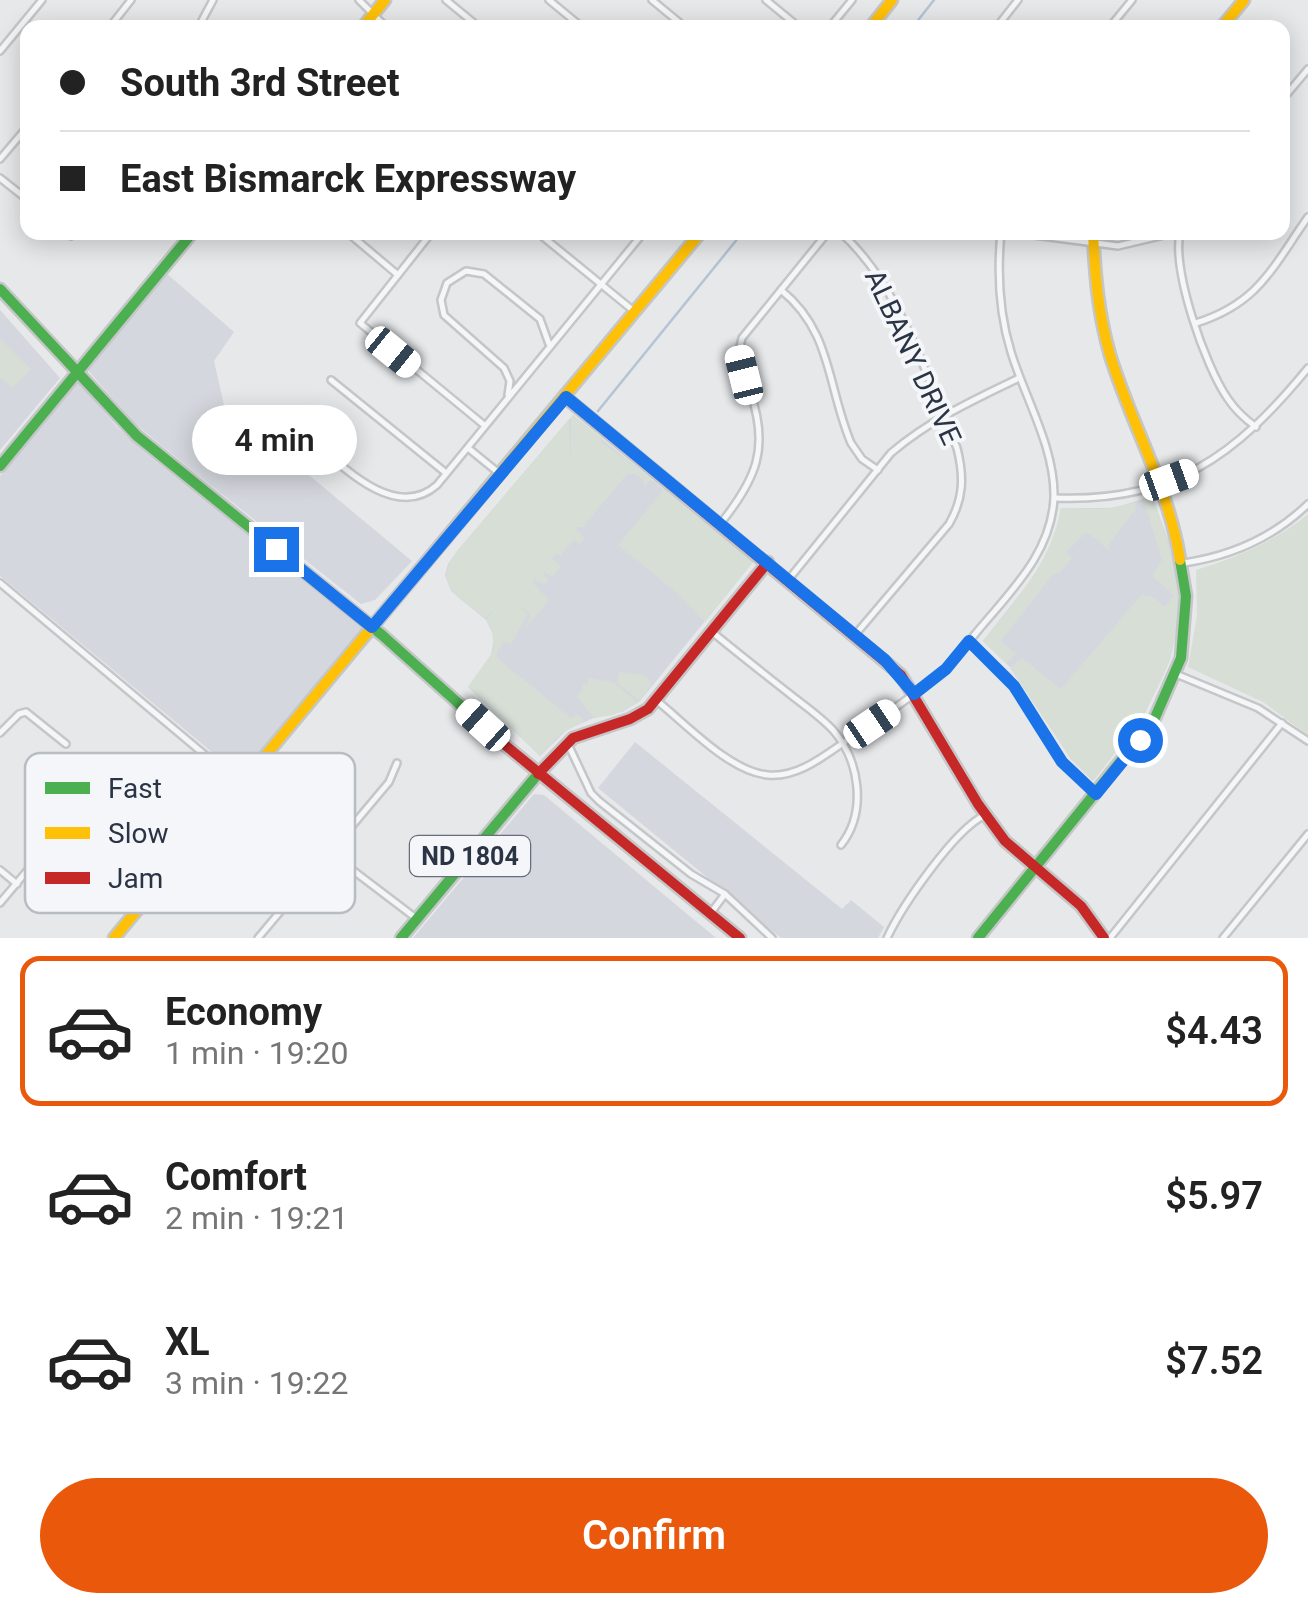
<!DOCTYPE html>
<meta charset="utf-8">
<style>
:root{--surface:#fff;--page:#f6f6f6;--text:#222;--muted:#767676;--line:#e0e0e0;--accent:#ea580c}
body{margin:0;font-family:Roboto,sans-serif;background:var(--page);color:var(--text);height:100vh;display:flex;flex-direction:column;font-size:38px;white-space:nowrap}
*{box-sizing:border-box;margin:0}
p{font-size:32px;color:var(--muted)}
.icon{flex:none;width:55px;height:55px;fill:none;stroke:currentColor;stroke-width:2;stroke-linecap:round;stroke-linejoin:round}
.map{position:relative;height:938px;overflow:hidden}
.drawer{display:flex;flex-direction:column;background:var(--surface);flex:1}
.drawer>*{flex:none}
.hud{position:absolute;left:20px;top:20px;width:1270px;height:220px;border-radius:20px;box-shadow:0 5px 25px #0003;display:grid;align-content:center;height:220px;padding:0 40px;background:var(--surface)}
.end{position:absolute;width:45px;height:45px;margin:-22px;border:12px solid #1a73e8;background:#fff;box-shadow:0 0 0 5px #fff}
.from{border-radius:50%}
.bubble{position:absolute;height:70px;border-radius:35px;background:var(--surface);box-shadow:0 5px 25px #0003;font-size:32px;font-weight:600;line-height:70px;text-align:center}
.car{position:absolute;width:30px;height:60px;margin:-30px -15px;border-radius:12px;box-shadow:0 0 8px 2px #0007;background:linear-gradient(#fff 24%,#345 0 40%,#fff 0 76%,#345 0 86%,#fff 0)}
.hud b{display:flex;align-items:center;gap:35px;height:95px;font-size:38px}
.hud b+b{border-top:2px solid var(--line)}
.hud i{width:25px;height:25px;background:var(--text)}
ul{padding:18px 0 0;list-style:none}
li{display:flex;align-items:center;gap:30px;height:150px;margin:0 20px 15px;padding:0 20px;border:5px solid transparent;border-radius:20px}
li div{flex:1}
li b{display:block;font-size:38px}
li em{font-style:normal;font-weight:600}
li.active{border-color:var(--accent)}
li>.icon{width:90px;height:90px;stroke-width:1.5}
.cta{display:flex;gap:20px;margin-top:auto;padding:20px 40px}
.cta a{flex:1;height:115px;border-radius:60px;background:var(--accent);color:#fff;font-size:40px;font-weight:600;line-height:115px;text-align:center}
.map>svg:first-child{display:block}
</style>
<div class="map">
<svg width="1308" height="938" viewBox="0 0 1308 938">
<rect width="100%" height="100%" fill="#e6e8ea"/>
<!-- built -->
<g fill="#d4d7dd">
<path d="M 165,272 L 234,332 L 214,361 L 229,427 L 268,441 L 412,561 L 375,600 L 361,604 L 194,472 L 133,422 L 86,368 Z"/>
<path d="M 0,310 L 60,378 L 0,450 Z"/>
<path d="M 78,381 L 116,426 L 143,451 L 363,629 L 243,778 L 0,576 L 0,476 Z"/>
<path d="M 573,415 L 753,562 L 640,701 L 622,712 L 594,718 L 568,729 L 540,756 L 468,687 L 491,656 L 494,636 L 486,620 L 451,591 L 445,575 L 448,564 L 458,550 Z"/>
<path d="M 1152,496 L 1169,542 L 1178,595 L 1178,622 L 1170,660 L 1144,715 L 1093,781 L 1071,759 L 1017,674 L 983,641 L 1042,566 L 1057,529 L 1061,508 L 1114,508 Z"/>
<path d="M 635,742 L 842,909 L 851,900 L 884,927 L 878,938 L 781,938 L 598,788 Z"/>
<path d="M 534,794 L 544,795 L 716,938 L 413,938 Z"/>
</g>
<!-- green -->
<g fill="#d6ded6">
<path d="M 0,339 L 31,369 L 13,388 L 0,378 Z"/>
<path d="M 573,415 L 603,439 L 601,442 L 652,479 L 644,486 L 643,480 L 636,474 L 627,474 L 583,527 L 578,527 L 576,530 L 585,538 L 580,544 L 574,540 L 560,556 L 556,553 L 552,559 L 561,566 L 553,577 L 542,571 L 548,580 L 544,585 L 535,579 L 532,582 L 549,600 L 526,628 L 531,614 L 515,603 L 528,614 L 511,644 L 506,641 L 497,651 L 497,658 L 571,718 L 577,714 L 585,721 L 560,734 L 540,756 L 468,687 L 494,650 L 492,630 L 486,620 L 494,609 L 485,618 C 458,597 431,586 458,550 L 569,419 L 571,469 L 571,417 Z"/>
<path d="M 664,489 L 753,562 L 705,622 L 672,589 L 618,545 Z"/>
<path d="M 1152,496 C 1202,628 1177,675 1093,781 L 1071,759 L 1010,668 L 1022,658 L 1061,689 L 1142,594 L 1146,597 L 1150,595 L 1165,607 L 1174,595 L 1152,576 L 1162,560 L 1143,499 Z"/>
<path d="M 1135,503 L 1136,509 L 1108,545 L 1110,551 L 1087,532 L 1066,552 L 1072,558 L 1060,573 L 1054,573 L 1001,641 L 1016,654 L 1006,663 L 983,641 C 1017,598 1051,563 1061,508 L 1104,509 Z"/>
<path d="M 1308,514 L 1308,735 L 1263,702 L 1188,667 L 1197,616 L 1196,570 C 1235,558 1276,541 1308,514 Z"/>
<path d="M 619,672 L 644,675 L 652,683 L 640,701 L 617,683 Z"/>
<path d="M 588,678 L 613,682 L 638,703 L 613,715 L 594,718 L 576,696 L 582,691 L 583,684 L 588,685 Z"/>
</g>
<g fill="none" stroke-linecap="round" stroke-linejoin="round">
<!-- stream -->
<g stroke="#b4c4d5" stroke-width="2.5">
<path d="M 912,28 L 934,0"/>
<path d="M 598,411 L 743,232"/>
</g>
<!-- street casing -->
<g stroke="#c4c6c8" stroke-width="10">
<g id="street">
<path d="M 359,0 L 387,28"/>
<path d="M 446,0 L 480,28"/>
<path d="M 549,0 L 583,28"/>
<path d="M 652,0 L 686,28"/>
<path d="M 766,0 L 800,28"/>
<path d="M 109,28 L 131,0"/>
<path d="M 198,28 L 213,0"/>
<path d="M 829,28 L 852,0"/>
<path d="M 996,28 L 1018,0"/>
<path d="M 1109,28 L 1132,0"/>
<path d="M 0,51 L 42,0"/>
<path d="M 1282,100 L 1308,69"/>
<path d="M 0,159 L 28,126"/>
<path d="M 0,178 L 28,200"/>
<path d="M 66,232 L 71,236"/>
<path d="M 347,232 L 398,275"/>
<path d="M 432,232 L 360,323 L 484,425"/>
<path d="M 537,232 L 635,312"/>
<path d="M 840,232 C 900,285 926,376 957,448 C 964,476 964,498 949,524 L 855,635"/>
<path d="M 1010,232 L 1118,246 L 1177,232"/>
<path d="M 1180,232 C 1172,271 1205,366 1228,399 C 1236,411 1245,419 1256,427"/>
<path d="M 781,290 C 832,331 827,386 851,443 L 862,459 L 878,470"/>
<path d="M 1196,323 C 1259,303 1272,268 1308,217"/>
<path d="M 331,380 L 446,473"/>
<path d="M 508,395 L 510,381 L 504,368 L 444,315 L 441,300 L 447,283 L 466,271 L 484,274 L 540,319 L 549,344"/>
<path d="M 295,425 C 331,454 391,526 437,485 L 644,232"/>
<path d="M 468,448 L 500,474"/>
<path d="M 1054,498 C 1172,503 1236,456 1308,368"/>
<path d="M 721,523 C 756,479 770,448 750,392 C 743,374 736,357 742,338 L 828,232"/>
<path d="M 1184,563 C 1231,556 1274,537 1308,504"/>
<path d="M 789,579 L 891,453 C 930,420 973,400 1019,378"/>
<path d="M 0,583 L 242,786 L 417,919"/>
<path d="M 712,632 C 738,653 764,674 791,695 C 805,706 821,717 833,730 C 860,761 867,812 841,845"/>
<path d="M 969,641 L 1008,678 L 1062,762 L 1096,794"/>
<path d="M 1176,674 L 1258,708 L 1308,741"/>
<path d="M 656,700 C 685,723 730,772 768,775 C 798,778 825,755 849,739 C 881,718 912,697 941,673 C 956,660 968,642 981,627 C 1013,589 1052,551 1054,497 C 1055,448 1025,398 1011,352 C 999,313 997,273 1001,232"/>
<path d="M 0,733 L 19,714 L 26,712 L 66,744"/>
<path d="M 567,742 L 591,793 L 599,801 L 691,874 L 725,894 L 772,938"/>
<path d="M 0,870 L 17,884"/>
<path d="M 0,903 L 86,801"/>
<path d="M 710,914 L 725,894"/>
<path d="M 258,938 L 389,782 L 397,763"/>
<path d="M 887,938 C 902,906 954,830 985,815"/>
<path d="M 1110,938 L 1282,723"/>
<path d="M 1223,938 L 1308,834"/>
</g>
</g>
<!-- fast casing -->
<g stroke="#c4c6c8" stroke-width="15">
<g id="fast">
<path d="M 0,289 L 137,436 L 382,635 L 505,745"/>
<path d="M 0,466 L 193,232"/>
<path d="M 401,938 L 538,774"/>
<path d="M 978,938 L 1154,720 L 1181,658 L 1186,596 L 1180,560"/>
</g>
</g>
<!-- slow casing -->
<g stroke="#c4c6c8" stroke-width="15">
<g id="slow">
<path d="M 362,28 L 385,0"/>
<path d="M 870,28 L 892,0"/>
<path d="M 1221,28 L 1244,0"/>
<path d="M 1093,232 C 1095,275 1098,313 1110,355 C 1131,424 1169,488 1180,560"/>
<path d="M 372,627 L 701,232"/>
<path d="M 114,938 L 372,627"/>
</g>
</g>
<!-- jam casing -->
<g stroke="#c4c6c8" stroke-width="15">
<g id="jam">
<path d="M 565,397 L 901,675 L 978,804 L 1005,841 L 1081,906 L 1104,938"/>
<path d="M 505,745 L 740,938"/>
<path d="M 538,774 L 573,738 L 630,719 L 648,709 L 768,562"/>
</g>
</g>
<!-- street -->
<use href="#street" stroke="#f5f6f7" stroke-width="5"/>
<!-- fast -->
<use href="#fast" stroke="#4caf50" stroke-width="10"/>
<!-- slow -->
<use href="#slow" stroke="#ffc107" stroke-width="10"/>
<!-- jam -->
<use href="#jam" stroke="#c62828" stroke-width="10"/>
</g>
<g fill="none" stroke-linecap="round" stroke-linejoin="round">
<!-- route -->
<path stroke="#1a73e8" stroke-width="12" d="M 276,549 L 372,627 L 566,397 L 885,660 L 914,694 L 946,669 L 969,641 L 1014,686 L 1062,762 L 1096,794 L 1140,740"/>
</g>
<g text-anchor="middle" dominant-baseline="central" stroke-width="8" stroke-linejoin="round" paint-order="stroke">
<!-- shield labels -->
<rect fill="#f4f6f9" stroke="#676e7b" stroke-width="2.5" x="410" y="836" width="120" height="40" rx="8"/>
<g font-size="25" font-weight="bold" fill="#2b3445">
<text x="470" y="856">ND 1804</text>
</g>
<!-- street labels -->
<g font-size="28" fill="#2b3445" stroke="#f4f6f9">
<text transform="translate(913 357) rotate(65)">ALBANY DRIVE</text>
</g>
</g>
<!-- legend -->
<rect x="25" y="753" width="330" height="160" rx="15" fill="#f4f6f9" stroke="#b8bcc3" stroke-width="2.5"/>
<rect x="45" y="782" width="45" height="12" fill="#4caf50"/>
<rect x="45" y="827" width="45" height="12" fill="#ffc107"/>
<rect x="45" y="872" width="45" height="12" fill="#c62828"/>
<g font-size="28" fill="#2b3445">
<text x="108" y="798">Fast</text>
<text x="108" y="843">Slow</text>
<text x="108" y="888">Jam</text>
</g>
</svg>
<i class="end from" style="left:1140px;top:740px"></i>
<i class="end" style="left:276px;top:549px"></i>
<div class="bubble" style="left:192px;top:405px;width:165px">4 min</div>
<i class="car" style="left:393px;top:352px;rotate:129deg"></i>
<i class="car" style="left:744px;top:375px;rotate:346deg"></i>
<i class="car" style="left:1169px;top:480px;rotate:70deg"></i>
<i class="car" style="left:872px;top:724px;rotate:56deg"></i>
<i class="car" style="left:483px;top:725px;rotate:312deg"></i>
<div class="hud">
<b><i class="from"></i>South 3rd Street</b>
<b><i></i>East Bismarck Expressway</b>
</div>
</div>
<section class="drawer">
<ul>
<li class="active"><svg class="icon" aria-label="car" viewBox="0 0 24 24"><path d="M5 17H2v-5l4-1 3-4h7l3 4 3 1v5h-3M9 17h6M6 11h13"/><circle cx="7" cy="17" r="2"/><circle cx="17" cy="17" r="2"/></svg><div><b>Economy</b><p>1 min · 19:20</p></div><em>$4.43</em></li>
<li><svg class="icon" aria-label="car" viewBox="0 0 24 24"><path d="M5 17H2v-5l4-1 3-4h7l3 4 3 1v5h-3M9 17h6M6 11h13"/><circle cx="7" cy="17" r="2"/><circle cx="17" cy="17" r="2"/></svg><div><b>Comfort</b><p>2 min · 19:21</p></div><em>$5.97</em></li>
<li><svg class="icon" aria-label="car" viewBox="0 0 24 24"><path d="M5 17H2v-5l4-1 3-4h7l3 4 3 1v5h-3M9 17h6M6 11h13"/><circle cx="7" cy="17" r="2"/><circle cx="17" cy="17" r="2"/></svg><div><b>XL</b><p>3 min · 19:22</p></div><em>$7.52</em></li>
</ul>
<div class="cta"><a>Confirm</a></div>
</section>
